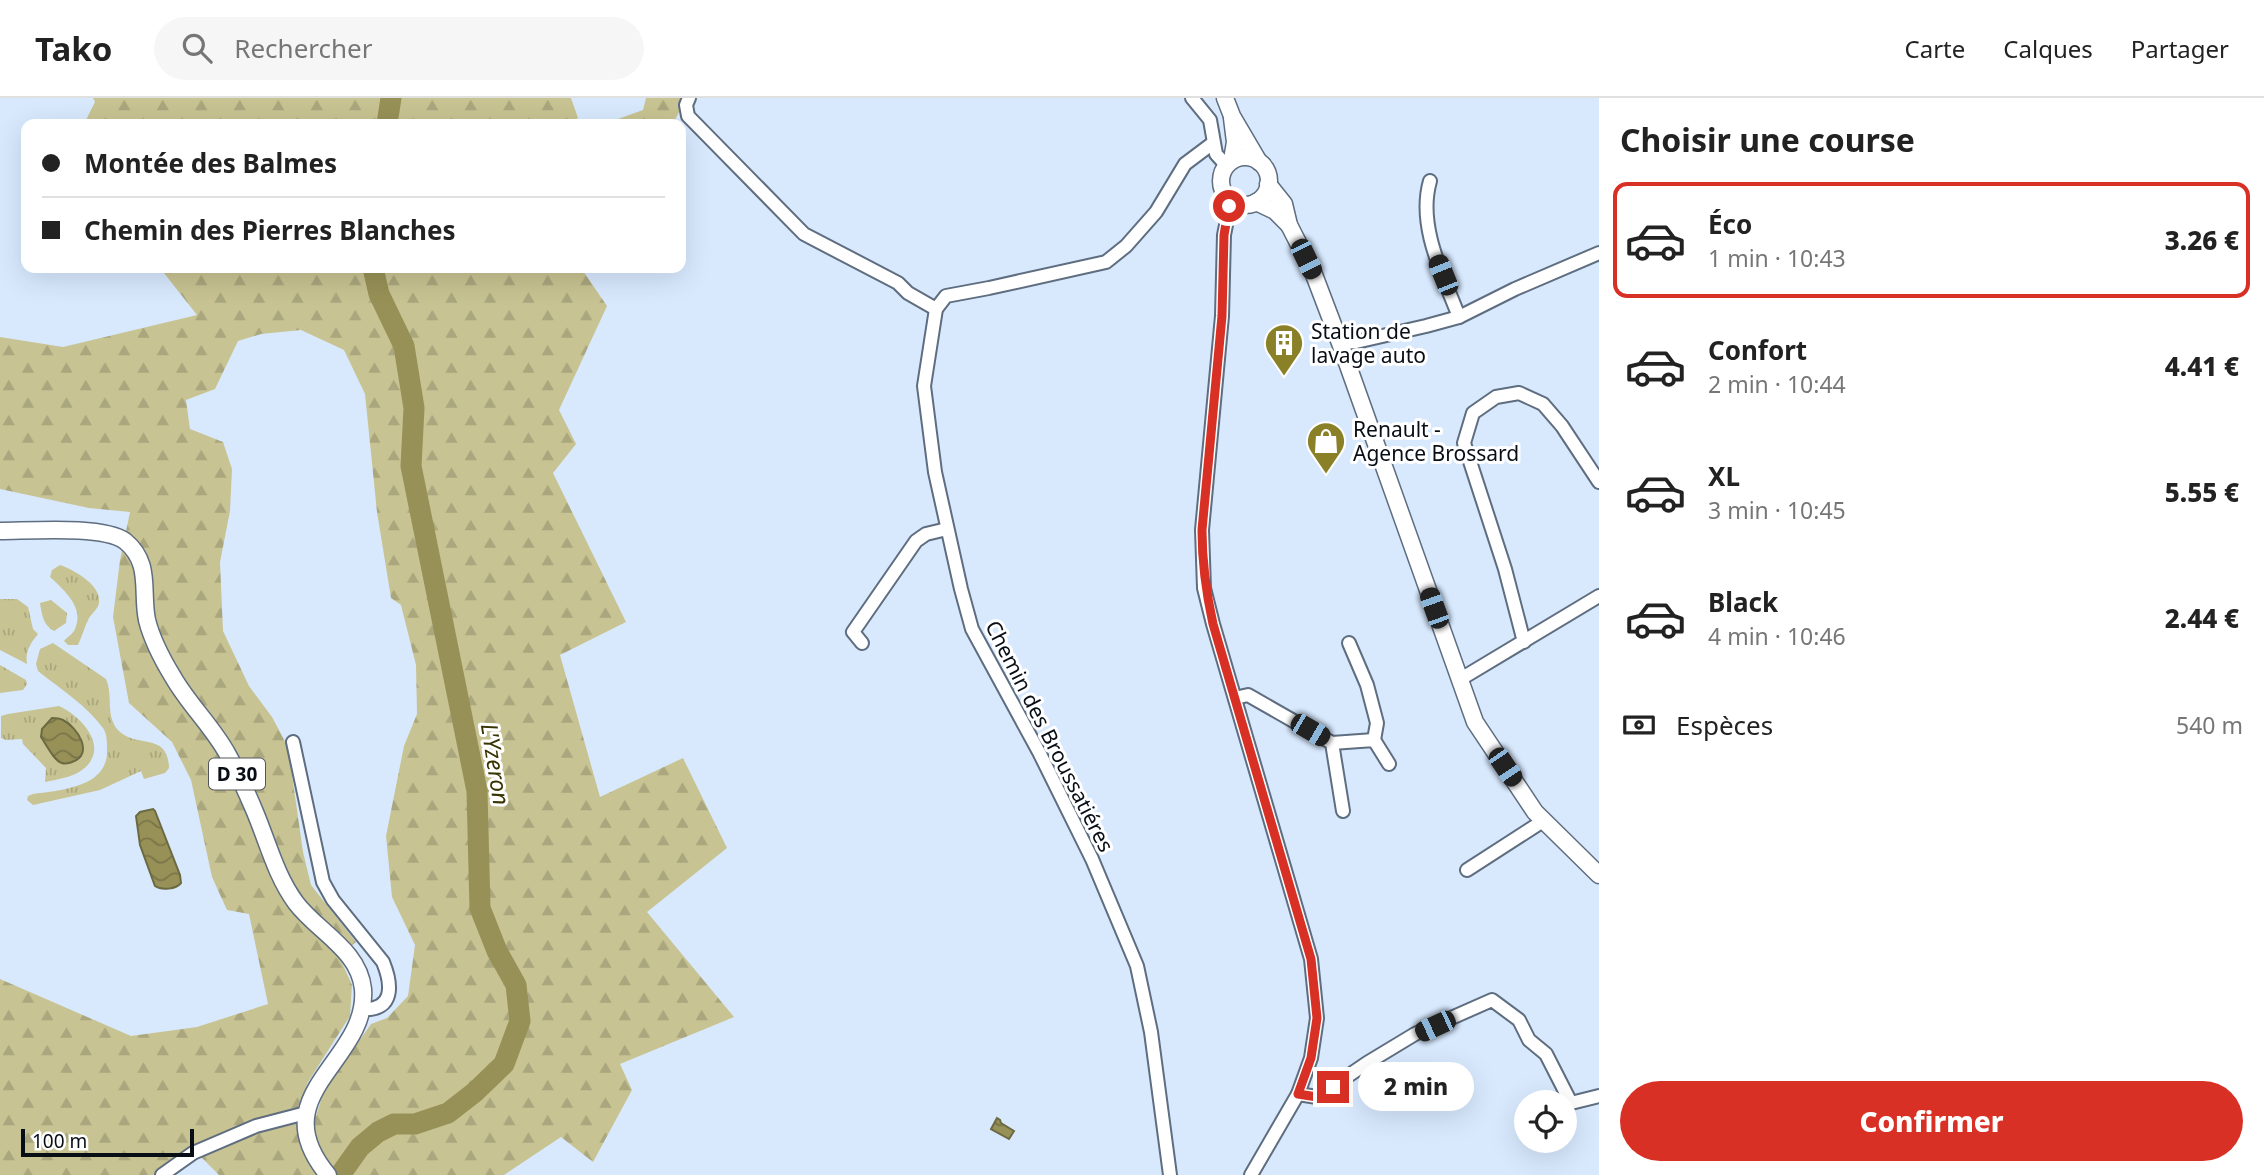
<!DOCTYPE html>
<html lang="fr">
<meta charset="utf-8">
<style>
:root{--surface:#fff;--page:#f6f6f6;--text:#222;--muted:#767676;--line:#e0e0e0;--accent:#d93025}
body{margin:0;font-family:"Noto Sans",sans-serif;background:var(--page);color:var(--text);height:100vh;display:flex;flex-direction:column;font-size:26px;white-space:nowrap}
*{box-sizing:border-box;margin:0}
p{font-size:23px;color:var(--muted)}
.icon{flex:none;width:38px;height:38px;fill:none;stroke:currentColor;stroke-width:2;stroke-linecap:round;stroke-linejoin:round}
.map{position:relative;flex:1;overflow:hidden}
.drawer{display:flex;flex-direction:column;background:var(--surface);width:665px}
.drawer>*{flex:none}
.top-card{position:absolute;left:21px;top:21px;width:665px;height:154px;border-radius:14px;box-shadow:0 7px 28px #0002;display:grid;align-content:center;height:154px;padding:0 21px;background:var(--surface)}
.fabs{position:absolute;left:1514px;top:992px;display:grid;gap:14px}
.fabs a{display:grid;place-items:center;width:63px;height:63px;border-radius:50%;background:var(--surface);box-shadow:0 7px 28px #0002;font-size:35px}
.scale{position:absolute;left:21px;bottom:18px;width:173px;box-sizing:border-box;padding-left:7px;border:4px solid #080e15;border-top:0;font-size:19px;line-height:24px;white-space:nowrap;color:#080e15;-webkit-text-stroke:5px #fff;paint-order:stroke}
.end{position:absolute;width:32px;height:32px;margin:-16px;border:9px solid #d93025;background:#fff;box-shadow:0 0 0 4px #fff}
.from{border-radius:50%}
.bubble{position:absolute;height:49px;border-radius:24px;background:var(--surface);box-shadow:0 7px 28px #0002;font-size:23px;font-weight:800;line-height:49px;text-align:center}
.car{position:absolute;width:21px;height:42px;margin:-21px -10px;border-radius:9px;box-shadow:0 0 5px 2px #0007;background:linear-gradient(#222 24%,#8ab4d8 0 40%,#222 0 76%,#8ab4d8 0 86%,#222 0)}
.top-card b{display:flex;align-items:center;gap:24px;height:66px;font-size:26px}
.top-card b+b{border-top:2px solid var(--line)}
.top-card i{width:18px;height:18px;background:var(--text)}
ul{padding:0;list-style:none}
li{display:flex;align-items:center;gap:21px;height:116px;margin:0 14px 10px;padding:0 7px;border:4px solid transparent;border-radius:14px}
li div{flex:1}
li b{display:block;font-size:26px}
li em{font-style:normal;font-weight:800}
li.active{border-color:var(--accent)}
li>.icon{width:63px;height:63px;stroke-width:1.5}
h2{padding:0 21px;font-size:32px;line-height:84px}
.pay{display:flex;align-items:center;gap:18px;height:77px;padding:0 21px;font-size:26px}
.pay p{margin-inline-start:auto}
.button{display:flex;gap:14px;margin-top:auto;padding:14px 21px}
.button a{flex:1;height:80px;border-radius:42px;background:var(--accent);color:#fff;font-size:28px;font-weight:800;line-height:80px;text-align:center}
header{display:flex;align-items:center;gap:42px;box-sizing:border-box;height:98px;padding:0 35px;background:var(--surface);border-bottom:2px solid var(--line)}
header strong{font-size:33px}
nav{display:flex;gap:38px;margin-inline-start:auto;font-size:24px}
.search{width:490px;height:63px;background:var(--page);display:flex;align-items:center;gap:18px;box-sizing:border-box;padding:0 24px;border-radius:38px;color:var(--muted);font-size:26px}
main{display:flex;flex:1;min-height:0}
.map>svg:first-child{display:block}
</style>
<header>
<strong>Tako</strong>
<div class="search"><svg class="icon" aria-label="search" viewBox="0 0 24 24"><circle cx="10" cy="10" r="6"/><path d="M15 15l6 6"/></svg>Rechercher</div>
<nav><a>Carte</a><a>Calques</a><a>Partager</a></nav>
</header>
<main>
<div class="map">
<svg width="1599" height="1077" viewBox="0 0 1599 1077">
<defs>
<pattern id="grass-tufts" width="24" height="20" patternUnits="userSpaceOnUse" patternTransform="scale(1.75)"><rect width="24" height="20" fill="#c8c392"/><path d="M3 7l-1-3M5 7V3M7 7l1-3M15 17l-1-3M17 17v-4M19 17l1-3" fill="none" stroke="#aaa67d"/></pattern>
<pattern id="forest-firs" width="22" height="20" patternUnits="userSpaceOnUse" patternTransform="scale(1.75)"><rect width="22" height="20" fill="#c8c392"/><path d="M5 1l3.5 6h-7zM16 11l3.5 6h-7z" fill="#aaa67d"/></pattern>
<pattern id="water-waves" width="16" height="10" patternUnits="userSpaceOnUse" patternTransform="scale(1.75)"><rect width="16" height="10" fill="#979157"/><path d="M0 5q4-4 8 0t8 0" fill="none" stroke="#797547"/></pattern>
</defs>
<rect width="100%" height="100%" fill="#d8e9fe"/>
<!-- grass -->
<g fill="url(#grass-tufts)">
<path d="M 60,467 C 74,472 102,487 99,505 C 98,511 92,515 89,520 C 85,528 82,538 78,547 L 68,547 L 64,543 C 67,539 73,536 75,531 C 85,510 64,492 50,479 L 52,472 Z"/>
<path d="M 0,501 L 17,501 L 28,509 L 33,531 L 38,536 C 30,546 25,553 27,566 L 0,552 Z"/>
<path d="M 51,502 L 67,515 L 66,525 L 54,533 C 43,527 42,517 40,505 Z"/>
<path d="M 53,545 L 106,581 C 114,599 104,619 120,634 C 138,650 168,634 169,670 L 165,675 L 144,681 L 141,673 L 100,692 L 33,707 L 27,702 L 28,698 L 33,696 C 62,692 109,689 107,651 C 107,643 107,636 103,630 C 86,607 59,590 38,573 L 36,566 L 40,551 Z"/>
<path d="M 0,567 L 26,582 L 27,586 L 23,592 L 0,595 Z"/>
<path d="M 59,608 C 77,616 105,642 90,664 C 81,678 60,681 45,684 L 46,670 L 23,646 L 22,641 L 6,642 L 1,640 L 1,618 L 8,616 Z"/>
</g>
<!-- forest -->
<g fill="url(#forest-firs)">
<path d="M 93,0 L 571,0 L 578,20 L 569,26 L 84,26 L 95,4 Z"/>
<path d="M 646,0 L 686,0 L 673,26 L 604,26 L 643,12 Z"/>
<path d="M 160,170 L 581,170 L 607,208 L 559,312 L 576,346 L 553,375 L 626,524 L 560,557 L 600,699 L 683,660 L 727,750 L 647,814 L 734,919 L 620,966 L 632,992 L 593,1064 L 561,1039 L 504,1077 L 219,1077 L 201,1059 C 241,1038 271,1022 316,1018 L 324,993 L 371,926 L 387,920 L 408,898 L 415,847 L 392,799 L 386,738 L 404,648 L 417,616 L 416,567 L 401,507 L 391,500 L 377,414 L 365,296 L 344,252 L 301,232 L 261,236 L 238,243 L 215,291 L 186,302 L 190,331 L 223,344 L 232,371 L 230,413 L 220,464 L 223,533 L 249,588 L 272,619 L 288,649 L 303,754 L 311,787 L 356,844 L 339,858 L 352,887 L 350,918 L 308,984 L 295,1016 L 193,1049 L 153,1077 L 0,1077 L 0,881 L 131,938 L 197,929 L 268,906 L 249,816 L 227,812 L 212,779 L 191,682 L 172,644 L 129,605 L 113,519 L 120,462 L 130,414 L 89,410 L 0,391 L 0,239 L 63,249 L 197,217 Z"/>
</g>
<!-- water -->
<g fill="url(#water-waves)" stroke="#6c6a43" stroke-width="2">
<path d="M 52,620 C 55,620 59,620 63,622 C 77,629 95,656 72,664 C 70,665 64,666 62,665 C 54,663 46,646 41,639 L 42,631 Z"/>
<path d="M 153,711 L 155,713 L 180,777 L 181,785 C 176,791 162,793 155,788 L 140,747 L 136,718 L 140,714 Z"/>
<path d="M 997,1020 L 1000,1022 L 1001,1025 L 1014,1033 L 1009,1041 L 991,1031 Z"/>
</g>
<g fill="none" stroke-linecap="round" stroke-linejoin="round">
<!-- river -->
<g stroke="#979157" stroke-width="21">
<path d="M 387,26 L 391,0"/>
<path d="M 340,1077 L 360,1049 L 378,1034 L 394,1026 L 415,1026 L 448,1015 L 475,994 L 504,966 L 520,923 L 516,887 L 497,853 L 480,810 L 477,693 L 411,368 L 414,310 L 404,248 L 379,196 L 373,170"/>
</g>
<!-- minor casing -->
<g stroke="#5e6d7f" stroke-width="16">
<g id="minor">
<path d="M 689,0 L 686,7 L 688,18 L 804,136 L 898,185 L 908,195 L 936,211"/>
<path d="M 1192,0 L 1210,22 L 1216,56 L 1226,67"/>
<path d="M 1430,83 C 1417,128 1443,177 1459,219"/>
<path d="M 1231,102 L 1224,137 L 1222,218 L 1202,432 L 1204,490 L 1213,526 L 1311,861 L 1317,920 L 1311,960 L 1298,996 L 1251,1077"/>
<path d="M 1340,245 L 1356,244 L 1426,228 L 1459,219 L 1515,191 L 1599,155"/>
<path d="M 1524,544 L 1505,471 L 1464,345 L 1473,315 L 1496,299 L 1519,295 L 1543,306 L 1562,328 L 1599,384"/>
<path d="M 862,545 L 853,534 L 916,443 L 926,436 L 947,431"/>
<path d="M 1349,545 L 1367,587 L 1377,625 L 1374,642"/>
<path d="M 1459,582 L 1599,498"/>
<path d="M 1235,600 L 1248,597 L 1332,645 L 1343,713"/>
<path d="M 293,644 L 323,784 L 333,802 L 383,864 C 392,886 395,913 362,911"/>
<path d="M 1332,645 L 1374,642 L 1389,666"/>
<path d="M 1467,772 L 1543,723"/>
<path d="M 1298,996 L 1317,999 L 1367,965 L 1415,936 L 1492,902 L 1519,922 L 1529,942 L 1546,956 L 1571,1005 L 1599,998"/>
<path d="M 162,1077 L 193,1055 L 256,1028 L 306,1015"/>
<path d="M 1170,1077 L 1151,934 L 1137,868 L 1092,761 L 1040,656 L 972,531 L 961,491 L 935,374 L 924,288 L 936,211 L 946,198 L 989,190 L 1106,164 L 1126,148 L 1156,114 L 1185,66 L 1213,45"/>
</g>
</g>
<!-- major casing -->
<g stroke="#5e6d7f" stroke-width="19">
<g id="major">
<path d="M 1225,0 L 1232,18 L 1259,64"/>
<circle cx="1245" cy="83" r="24"/>
<path d="M 1232,62 L 1235,44 L 1232,20"/>
<path d="M 1268,86 L 1284,106 L 1289,127 L 1313,174 L 1340,245 L 1475,624 L 1535,714 L 1599,777"/>
<path d="M 1256,104 L 1275,113 L 1289,127"/>
<path d="M 0,433 C 29,433 103,427 125,443 C 152,465 141,493 147,522 C 152,542 162,561 173,579 C 189,607 213,629 228,657 C 238,675 247,695 255,714 C 268,745 276,778 296,805 C 318,834 359,852 363,891 C 369,964 260,995 328,1077"/>
</g>
</g>
<!-- minor -->
<use href="#minor" stroke="#fff" stroke-width="12"/>
<!-- major -->
<use href="#major" stroke="#fff" stroke-width="16"/>
</g>
<g fill="none" stroke-linecap="round" stroke-linejoin="round">
<!-- route -->
<path stroke="#d93025" stroke-width="9" d="M 1229,108 L 1224,137 L 1222,218 L 1202,432 C 1202,465 1206,494 1213,526 L 1311,861 L 1317,920 L 1311,960 L 1298,996 L 1317,999 L 1333,989"/>
</g>
<!-- icons -->
<defs>
<g id="building-pin" transform="scale(2.0125)"><path d="M0 17L-7.5 6A9.5 9.5 0 1 1 7.5 6Z" fill="#8a8027" stroke="#fff"/><path d="M-4-6H4V6H1V3H-1V6H-4ZM-2.5-4.3h1.7v1.8h-1.7ZM.8-4.3h1.7v1.8H.8ZM-2.5-1h1.7V.8h-1.7ZM.8-1h1.7V.8H.8Z" fill="#fff"/></g>
<g id="shop-pin" transform="scale(2.0125)"><path d="M0 17L-7.5 6A9.5 9.5 0 1 1 7.5 6Z" fill="#8a8027" stroke="#fff"/><path d="M-5-2.5h2.3a2.7 3.5 0 0 1 5.4 0H5L5.5 6h-11ZM-1.5-2.5h3a1.5 2.3 0 0 0-3 0Z" fill="#fff"/></g>
</defs>
<g fill-rule="evenodd">
<use href="#building-pin" x="1284" y="245"/>
<use href="#shop-pin" x="1326" y="343"/>
</g>
<g text-anchor="middle" dominant-baseline="central" stroke-width="6" stroke-linejoin="round" paint-order="stroke">
<!-- shield labels -->
<rect fill="#fff" stroke="#52565b" stroke-width="2" x="209" y="660.5" width="56" height="31" rx="5"/>
<g font-size="19" font-weight="bold" fill="#080e15">
<text x="237" y="676">D 30</text>
</g>
<!-- poi labels -->
<g font-size="21" fill="#080e15" stroke="#fff" text-anchor="start">
<text x="1311" y="233">Station de<tspan x="1311" dy="24">lavage auto</tspan></text>
<text x="1353" y="331">Renault -<tspan x="1353" dy="24">Agence Brossard</tspan></text>
</g>
<!-- street labels -->
<g font-size="21" fill="#080e15" stroke="#fff">
<text transform="translate(1050 638) rotate(63)">Chemin des Broussatiéres</text>
</g>
<!-- water labels -->
<g font-size="23" font-style="italic" fill="#383301" stroke="#fff">
<text transform="translate(496 666) rotate(81)">L'Yzeron</text>
</g>
</g>
</svg>
<div class="fabs">
<a><svg class="icon" aria-label="locate" viewBox="0 0 24 24"><circle cx="12" cy="12" r="6"/><path d="M12 2v4M12 18v4M2 12h4M18 12h4"/></svg></a>
</div>
<div class="scale">100 m</div>
<i class="end from" style="left:1229px;top:108px"></i>
<i class="end" style="left:1333px;top:989px"></i>
<div class="bubble" style="left:1358px;top:964px;width:116px">2 min</div>
<i class="car" style="left:1306px;top:161px;rotate:154deg"></i>
<i class="car" style="left:1443px;top:177px;rotate:338deg"></i>
<i class="car" style="left:1434px;top:510px;rotate:340deg"></i>
<i class="car" style="left:1310px;top:632px;rotate:120deg"></i>
<i class="car" style="left:1505px;top:669px;rotate:146deg"></i>
<i class="car" style="left:1435px;top:928px;rotate:245deg"></i>
<div class="top-card">
<b><i class="from"></i>Montée des Balmes</b>
<b><i></i>Chemin des Pierres Blanches</b>
</div>
</div>
<section class="drawer">
<h2>Choisir une course</h2>
<ul>
<li class="active"><svg class="icon" aria-label="car" viewBox="0 0 24 24"><path d="M5 17H2v-5l4-1 3-4h7l3 4 3 1v5h-3M9 17h6M6 11h13"/><circle cx="7" cy="17" r="2"/><circle cx="17" cy="17" r="2"/></svg><div><b>Éco</b><p>1 min · 10:43</p></div><em>3.26 €</em></li>
<li><svg class="icon" aria-label="car" viewBox="0 0 24 24"><path d="M5 17H2v-5l4-1 3-4h7l3 4 3 1v5h-3M9 17h6M6 11h13"/><circle cx="7" cy="17" r="2"/><circle cx="17" cy="17" r="2"/></svg><div><b>Confort</b><p>2 min · 10:44</p></div><em>4.41 €</em></li>
<li><svg class="icon" aria-label="car" viewBox="0 0 24 24"><path d="M5 17H2v-5l4-1 3-4h7l3 4 3 1v5h-3M9 17h6M6 11h13"/><circle cx="7" cy="17" r="2"/><circle cx="17" cy="17" r="2"/></svg><div><b>XL</b><p>3 min · 10:45</p></div><em>5.55 €</em></li>
<li><svg class="icon" aria-label="car" viewBox="0 0 24 24"><path d="M5 17H2v-5l4-1 3-4h7l3 4 3 1v5h-3M9 17h6M6 11h13"/><circle cx="7" cy="17" r="2"/><circle cx="17" cy="17" r="2"/></svg><div><b>Black</b><p>4 min · 10:46</p></div><em>2.44 €</em></li>
</ul>
<div class="pay"><svg class="icon" aria-label="cash" viewBox="0 0 24 24"><path d="M3 7h18v10H3z"/><circle cx="12" cy="12" r="2"/></svg>Espèces<p>540 m</p></div>
<div class="button"><a>Confirmer</a></div>
</section>
</main>
